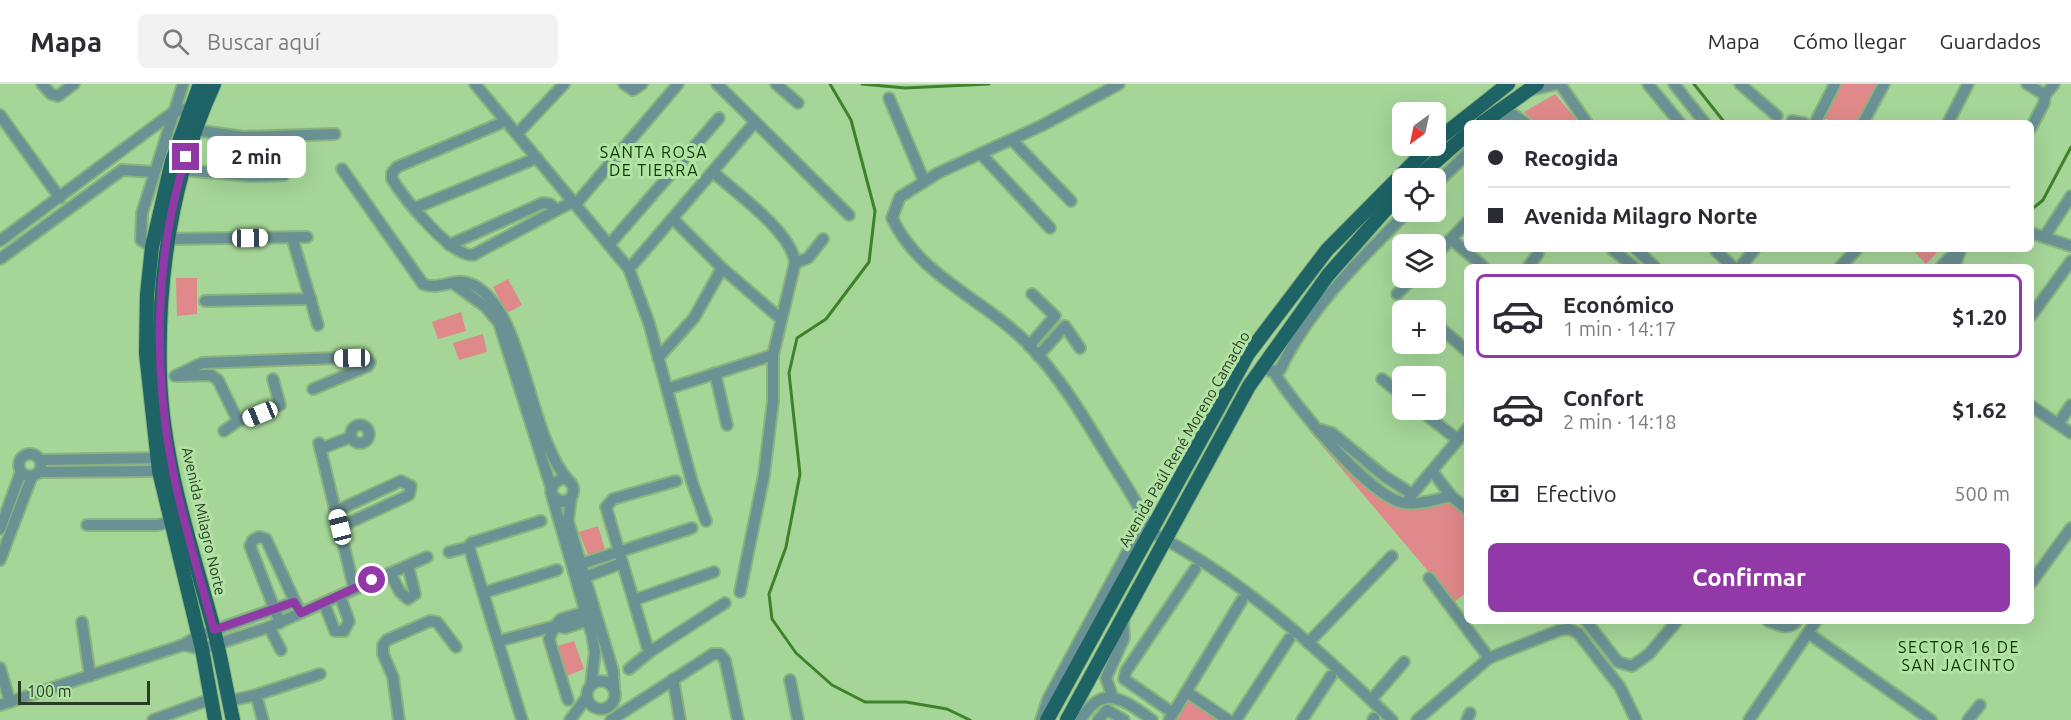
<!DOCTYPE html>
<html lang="es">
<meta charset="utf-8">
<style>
:root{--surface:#fff;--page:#f2f2f3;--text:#2b2b33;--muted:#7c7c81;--line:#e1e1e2;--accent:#9139a6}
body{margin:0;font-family:Ubuntu,sans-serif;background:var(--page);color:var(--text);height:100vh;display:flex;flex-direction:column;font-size:22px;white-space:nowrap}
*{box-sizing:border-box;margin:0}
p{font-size:20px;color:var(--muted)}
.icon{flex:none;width:33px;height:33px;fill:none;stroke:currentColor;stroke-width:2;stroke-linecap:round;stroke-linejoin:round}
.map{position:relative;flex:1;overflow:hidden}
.drawer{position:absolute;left:1464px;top:180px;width:570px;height:360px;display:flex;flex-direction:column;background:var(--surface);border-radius:9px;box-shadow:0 6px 24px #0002}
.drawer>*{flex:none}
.guide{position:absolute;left:1464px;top:36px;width:570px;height:132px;border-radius:9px;box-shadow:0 6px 24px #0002;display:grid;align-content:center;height:132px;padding:0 24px;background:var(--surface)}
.needle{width:39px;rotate:213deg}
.fabs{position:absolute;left:1392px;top:18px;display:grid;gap:12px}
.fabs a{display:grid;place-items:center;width:54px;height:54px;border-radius:9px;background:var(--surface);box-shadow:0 6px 24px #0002;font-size:30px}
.scale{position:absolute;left:18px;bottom:15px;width:132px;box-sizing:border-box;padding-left:6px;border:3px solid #293d24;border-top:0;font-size:16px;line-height:21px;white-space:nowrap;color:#293d24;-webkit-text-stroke:4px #b2e3a5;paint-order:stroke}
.end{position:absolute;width:27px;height:27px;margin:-14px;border:8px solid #9139a6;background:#fff;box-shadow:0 0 0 3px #fff}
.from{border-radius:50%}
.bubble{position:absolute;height:42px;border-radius:9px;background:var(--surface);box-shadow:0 6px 24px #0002;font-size:20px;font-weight:700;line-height:42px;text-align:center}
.car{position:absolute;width:18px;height:36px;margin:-18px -9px;border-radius:8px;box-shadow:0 0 4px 2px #0007;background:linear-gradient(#fff 24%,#345 0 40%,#fff 0 76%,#345 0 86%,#fff 0)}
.guide b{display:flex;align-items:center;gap:21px;height:57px;font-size:22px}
.guide b+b{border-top:2px solid var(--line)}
.guide i{width:15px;height:15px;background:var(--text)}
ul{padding:10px 0 0;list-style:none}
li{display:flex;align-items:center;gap:18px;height:84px;margin:0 12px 9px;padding:0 12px;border:3px solid transparent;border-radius:9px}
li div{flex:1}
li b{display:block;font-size:22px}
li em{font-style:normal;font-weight:700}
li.active{border-color:var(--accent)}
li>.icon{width:54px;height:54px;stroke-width:1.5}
.pay{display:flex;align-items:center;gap:15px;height:66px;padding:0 24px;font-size:22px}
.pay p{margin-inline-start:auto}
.cta{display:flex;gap:12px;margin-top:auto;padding:12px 24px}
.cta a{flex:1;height:69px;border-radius:9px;background:var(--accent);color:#fff;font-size:24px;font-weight:700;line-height:69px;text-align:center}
header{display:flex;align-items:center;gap:36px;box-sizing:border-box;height:84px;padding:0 30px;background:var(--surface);border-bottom:2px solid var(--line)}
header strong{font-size:28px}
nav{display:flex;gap:33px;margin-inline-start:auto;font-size:21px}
.search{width:420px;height:54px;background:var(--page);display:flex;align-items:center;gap:15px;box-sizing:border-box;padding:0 21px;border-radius:9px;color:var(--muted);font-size:22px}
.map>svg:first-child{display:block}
</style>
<header>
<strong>Mapa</strong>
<div class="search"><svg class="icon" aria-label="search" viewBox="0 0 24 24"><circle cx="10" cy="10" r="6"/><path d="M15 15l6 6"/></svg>Buscar aquí</div>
<nav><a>Mapa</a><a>Cómo llegar</a><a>Guardados</a></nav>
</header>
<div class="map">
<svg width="2071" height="636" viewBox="0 0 2071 636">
<rect width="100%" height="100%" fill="#a5d698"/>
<!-- green -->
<g fill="#e0898a">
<path d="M 1840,0 L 1879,0 L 1858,39 L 1840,39 L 1822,34 Z"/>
<path d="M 1555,10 L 1579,39 L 1535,39 L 1524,28 Z"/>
<path d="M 1912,165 L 1940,165 L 1926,180 Z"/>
<path d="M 176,194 L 197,194 L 197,230 L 177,232 Z"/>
<path d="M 508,195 L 522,221 L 507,229 L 493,203 Z"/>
<path d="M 461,228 L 466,247 L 438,255 L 432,238 Z"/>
<path d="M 483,250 L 487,268 L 459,276 L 453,259 Z"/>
<path d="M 1318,349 C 1335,370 1375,423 1405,424 C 1420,424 1436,420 1451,419 L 1467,432 L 1467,508 L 1454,518 L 1313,351 Z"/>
<path d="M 598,442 L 606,469 L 589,474 L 579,448 Z"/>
<path d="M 574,557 L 584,585 L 567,592 L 557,562 Z"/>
<path d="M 1188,617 L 1217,636 L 1177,636 Z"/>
</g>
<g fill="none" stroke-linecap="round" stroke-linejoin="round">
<!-- stream -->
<g stroke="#3e822a" stroke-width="3">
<path d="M 830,0 L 851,36 L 875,127 L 869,178 L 826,235 L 797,254 L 789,289 L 800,390 L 786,463 L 769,510 L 772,535 L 796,569 L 832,601 L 865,618 L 906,618 L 947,625 L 970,636"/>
<path d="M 862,0 L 905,4 L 989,0"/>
<path d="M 1694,0 L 1725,39"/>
<path d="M 2031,126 L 2043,116 L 2071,63"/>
</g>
<!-- minor casing -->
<g stroke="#8ab47e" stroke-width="14">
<g id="minor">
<path d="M 42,0 L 51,10 L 58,12 L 74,0"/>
<path d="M 475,0 L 629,185 L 649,239 L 692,398 L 706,437"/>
<path d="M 624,0 L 633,6 L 642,0"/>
<path d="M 717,0 L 849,131"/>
<path d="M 776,0 L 798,19"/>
<path d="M 1119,0 L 1041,42 L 938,89 L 900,113 L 892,134 C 920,193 984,215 1028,260 C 1059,292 1082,330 1105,368 C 1121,394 1138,418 1150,447"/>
<path d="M 1560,0 L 1587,39"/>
<path d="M 1648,0 L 1680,39"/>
<path d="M 1674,0 L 1705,39"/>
<path d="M 1740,0 L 1777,32"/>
<path d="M 2027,0 L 2045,11"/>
<path d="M 1530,6 L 1557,0"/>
<path d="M 889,14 L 924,97"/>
<path d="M 0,31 L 60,114"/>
<path d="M 506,37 L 397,83 L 392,89 L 392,95 C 403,113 451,173 473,171 L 572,118"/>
<path d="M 1792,37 L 1804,39"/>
<path d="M 1502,39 L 1514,31 L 1525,39"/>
<path d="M 1815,39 L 1835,0"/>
<path d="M 1863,39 L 1884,0"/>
<path d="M 1948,39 L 1968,0"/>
<path d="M 2031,44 L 2044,19 L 2045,11 L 2054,0"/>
<path d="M 195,46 L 243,53 L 335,50"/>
<path d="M 517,50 L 564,0"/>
<path d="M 1012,56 L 1071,117"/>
<path d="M 981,70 L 1050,144"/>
<path d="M 342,85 L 423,200 C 438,207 453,194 468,199 C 524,217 526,348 568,396"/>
<path d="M 182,86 L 251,92 L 284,91"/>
<path d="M 713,88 C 736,109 792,148 795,179 L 773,271 L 773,317 L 764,391 L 740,508"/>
<path d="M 1436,100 L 1467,70"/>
<path d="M 575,121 L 678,0"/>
<path d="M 415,124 L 537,74"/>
<path d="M 673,135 L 722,184 L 781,235"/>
<path d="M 2031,149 L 2071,162"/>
<path d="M 2045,152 L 2071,112"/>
<path d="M 292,153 L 318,241"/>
<path d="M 167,155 L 307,153"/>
<path d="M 1451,155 L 1484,183"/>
<path d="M 0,157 L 172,29 L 192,23"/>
<path d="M 449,161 L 543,119 L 550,120 L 557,126"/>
<path d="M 609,161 L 719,34"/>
<path d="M 152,163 L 141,156 L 142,129 L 183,0"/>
<path d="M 1612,165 L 1634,183"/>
<path d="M 1636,165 L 1655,183"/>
<path d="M 1716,167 L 1733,183"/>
<path d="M 1436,171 L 1467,138"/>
<path d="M 0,175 L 122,86 L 154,88"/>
<path d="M 795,179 L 808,174 L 823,155"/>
<path d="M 1528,183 L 1538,170"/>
<path d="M 1740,183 L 1755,165"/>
<path d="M 1840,183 L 1857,165"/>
<path d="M 1941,183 L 1958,165"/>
<path d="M 1954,183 L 1961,165"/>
<path d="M 629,185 L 755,38"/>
<path d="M 454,200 L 486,223 L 499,239 L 551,403"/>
<path d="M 1397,210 L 1413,194"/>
<path d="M 205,217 L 311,215"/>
<path d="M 1418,225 L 1419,226"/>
<path d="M 2031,232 L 2071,177"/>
<path d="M 1436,240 L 1467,267"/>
<path d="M 1029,262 L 1055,232 L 1032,210"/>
<path d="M 1038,272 L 1065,242 L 1080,264"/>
<path d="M 658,274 L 694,234 L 722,184"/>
<path d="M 1270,287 L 1280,286 C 1309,224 1360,176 1407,128"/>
<path d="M 1274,288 C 1292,318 1372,417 1406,419 C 1420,421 1437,415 1451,412"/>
<path d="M 715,289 L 727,341"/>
<path d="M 175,292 L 202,279 L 366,273 L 370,278 L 368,282 L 313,305"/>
<path d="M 177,292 L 211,291 L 218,296 L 238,337 L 280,321 L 273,295"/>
<path d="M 1382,295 L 1402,311"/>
<path d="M 667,305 L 773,271"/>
<path d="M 2031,322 L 2071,349"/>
<path d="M 1420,326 L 1458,356"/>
<path d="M 2058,340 L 2071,321"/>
<circle cx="360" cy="350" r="9"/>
<path d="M 1322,346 L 1332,349 L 1384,392 L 1412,410"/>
<path d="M 224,347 L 238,337"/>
<path d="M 319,359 L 354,504"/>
<path d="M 320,365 L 351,353"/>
<circle cx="30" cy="381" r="11"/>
<path d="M 41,376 L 158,374"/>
<path d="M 39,388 L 159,387"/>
<path d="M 1433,388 L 1451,412 L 1467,425"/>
<path d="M 554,413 L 562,418 L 571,414 C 576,405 573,397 563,394 L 554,399 L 551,408 L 592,551 L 595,568 L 591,601"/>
<path d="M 571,414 L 568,437 L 613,587 L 614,605"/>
<path d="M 1409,414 L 1467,345"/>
<path d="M 336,427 L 401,397 L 411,402 L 409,411 L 340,443"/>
<path d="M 87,441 L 157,441 L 171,438"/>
<path d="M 0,445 L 21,388"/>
<path d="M 449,468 L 469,463"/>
<path d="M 0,476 L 32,392"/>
<path d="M 575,482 L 692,444"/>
<path d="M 390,489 L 400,508 L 408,515 L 415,510 L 408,482"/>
<path d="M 1429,494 L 1489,574"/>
<path d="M 580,495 L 622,479"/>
<path d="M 2031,499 L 2071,444"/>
<path d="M 483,509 L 557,486"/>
<path d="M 634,516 L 714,488"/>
<path d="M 324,519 L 335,547 L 344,547 L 349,537 L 340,512"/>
<path d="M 592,526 L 561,535 L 555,542 L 565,544 L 592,535"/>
<path d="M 1586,537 L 1618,578 L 1632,582 L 1649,570 L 1677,537"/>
<path d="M 1768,537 C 1778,541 1789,547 1797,537"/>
<path d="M 82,538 L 90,592"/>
<path d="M 280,539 L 250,462 L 253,456 L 259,453 L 266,455 L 298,524"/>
<path d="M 555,542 L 549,555 L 568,616"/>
<path d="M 269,543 L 281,566"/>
<path d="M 1808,549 L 1931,636"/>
<path d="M 499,557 L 555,542"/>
<path d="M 1308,559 L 1392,472"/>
<path d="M 183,561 L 202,565 L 269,543 L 427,473"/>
<path d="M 651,567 L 647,562 L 606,423 L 613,415 L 676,397"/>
<path d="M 0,584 L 10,618"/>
<path d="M 629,585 L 651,567 L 725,519"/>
<path d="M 673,595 L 680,636"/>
<path d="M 790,596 L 798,636"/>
<circle cx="601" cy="611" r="14"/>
<path d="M 1187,608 L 1228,636"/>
<path d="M 1113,614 L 1106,594 L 1124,554 L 1123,532"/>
<path d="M 1371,616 L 1404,578"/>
<path d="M 229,617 L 256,611"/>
<path d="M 0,621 L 183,561 L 198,552 L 294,518"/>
<path d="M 1173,629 L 1124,595 L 1126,587 L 1195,485"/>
<path d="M 153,636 L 211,615"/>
<path d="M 263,636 L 256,611 L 320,590"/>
<path d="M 399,636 L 393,593 L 383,570 L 383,561 L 387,556 L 430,537 L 437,538 L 456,563"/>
<path d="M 522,636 L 469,463 L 471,459 L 541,437"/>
<path d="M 570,636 L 587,613"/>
<path d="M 611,636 L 713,570 L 720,570 L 725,576 L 738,636"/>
<path d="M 1041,636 L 1048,615 L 1141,443 C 1236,489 1316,563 1392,636"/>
<path d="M 1081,636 C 1101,599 1124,615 1152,636"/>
<path d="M 1098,636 L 1107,626 L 1124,636"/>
<path d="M 1169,636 L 1242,516"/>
<path d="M 1236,636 L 1289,555"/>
<path d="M 1302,636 L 1331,592"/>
<path d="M 1373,636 L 1374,634"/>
<path d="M 1417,636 L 1489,574 L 1560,546 L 1569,545 L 1578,549 L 1620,603 L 1636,636"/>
<path d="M 1467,636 L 1470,629"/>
<path d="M 1749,636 L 1816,537"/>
<path d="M 1968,636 L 1980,621"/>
</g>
</g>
<!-- major casing -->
<g stroke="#8ab47e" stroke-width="16">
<g id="major">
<path d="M 200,0 L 172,77 L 152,163 L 147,211 L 146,269 L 159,387 L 202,565 L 215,636"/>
<path d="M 214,0 C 172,92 157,192 160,293 C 163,378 191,461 213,542 C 221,573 226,605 233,636"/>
<path d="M 1482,39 L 1537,0"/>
<path d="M 1436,57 L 1508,0"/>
<path d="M 1417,94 L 1467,50"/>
<path d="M 1047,636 L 1248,270 L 1327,166 L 1430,62"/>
<path d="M 1067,636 L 1249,302 L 1328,191 L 1402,107"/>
</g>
</g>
<!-- minor -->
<use href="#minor" stroke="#6a9294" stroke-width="10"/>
<!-- major -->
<use href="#major" stroke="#1e6366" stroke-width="14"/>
</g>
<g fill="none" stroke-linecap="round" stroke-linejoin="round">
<!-- route -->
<path stroke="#9139a6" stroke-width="8" d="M 186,73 C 154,173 153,285 173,388 C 184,441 200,494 214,546 L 294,518 L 301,529 L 372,496"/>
</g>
<g text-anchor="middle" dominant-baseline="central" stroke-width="6" stroke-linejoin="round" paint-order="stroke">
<!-- street labels -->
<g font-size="15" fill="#293d24" stroke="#b2e3a5">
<text transform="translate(1184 355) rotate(-60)">Avenida Paúl René Moreno Camacho</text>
<text transform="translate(204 437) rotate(77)">Avenida Milagro Norte</text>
</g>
<!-- neighbourhood labels -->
<g font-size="16" letter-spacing="1.5" fill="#0c3800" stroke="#b2e3a5">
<text x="654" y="68">SANTA ROSA<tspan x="654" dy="18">DE TIERRA</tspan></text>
<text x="1959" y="563">SECTOR 16 DE<tspan x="1959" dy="18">SAN JACINTO</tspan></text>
</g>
</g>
</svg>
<div class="fabs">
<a><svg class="needle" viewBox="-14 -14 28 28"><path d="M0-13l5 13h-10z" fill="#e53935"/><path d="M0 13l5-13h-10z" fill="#7c7c81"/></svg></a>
<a><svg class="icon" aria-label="locate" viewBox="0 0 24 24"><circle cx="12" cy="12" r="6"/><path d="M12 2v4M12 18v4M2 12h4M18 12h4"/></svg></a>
<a><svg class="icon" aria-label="layers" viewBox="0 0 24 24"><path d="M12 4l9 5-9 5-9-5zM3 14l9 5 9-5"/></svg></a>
<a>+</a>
<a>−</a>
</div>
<div class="scale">100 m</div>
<i class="end from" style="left:372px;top:496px"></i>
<i class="end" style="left:186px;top:73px"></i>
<div class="bubble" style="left:207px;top:52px;width:99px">2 min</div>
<i class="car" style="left:250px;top:154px;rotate:89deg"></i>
<i class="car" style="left:352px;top:274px;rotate:269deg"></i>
<i class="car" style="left:260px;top:330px;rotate:248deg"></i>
<i class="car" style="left:340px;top:443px;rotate:346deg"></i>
<div class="guide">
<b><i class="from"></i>Recogida</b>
<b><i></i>Avenida Milagro Norte</b>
</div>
<section class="drawer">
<ul>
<li class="active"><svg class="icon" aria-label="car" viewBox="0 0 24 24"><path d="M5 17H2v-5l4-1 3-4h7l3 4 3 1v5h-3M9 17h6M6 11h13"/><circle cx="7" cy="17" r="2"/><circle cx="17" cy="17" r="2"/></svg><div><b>Económico</b><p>1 min · 14:17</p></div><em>$1.20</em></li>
<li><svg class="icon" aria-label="car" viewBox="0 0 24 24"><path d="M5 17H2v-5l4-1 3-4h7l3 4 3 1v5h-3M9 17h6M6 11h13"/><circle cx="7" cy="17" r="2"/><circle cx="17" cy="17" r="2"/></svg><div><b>Confort</b><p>2 min · 14:18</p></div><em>$1.62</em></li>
</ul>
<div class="pay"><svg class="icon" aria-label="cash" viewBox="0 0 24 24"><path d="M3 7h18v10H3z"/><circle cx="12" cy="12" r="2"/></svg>Efectivo<p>500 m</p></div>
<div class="cta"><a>Confirmar</a></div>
</section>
</div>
